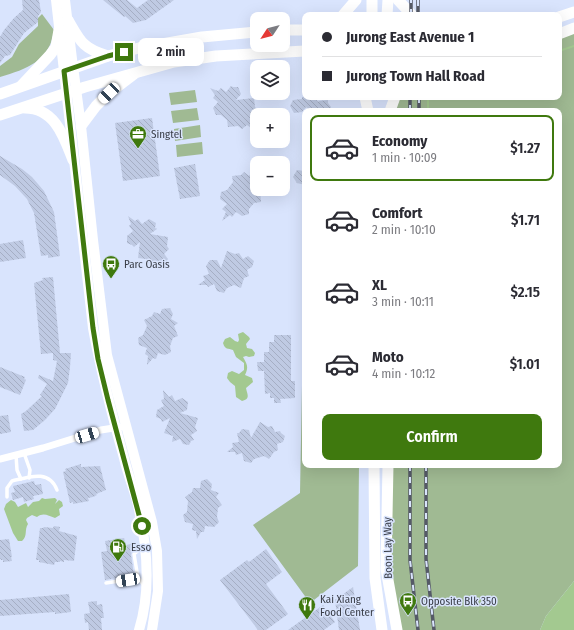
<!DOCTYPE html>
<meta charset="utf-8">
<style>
:root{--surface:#fff;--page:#f7f7f7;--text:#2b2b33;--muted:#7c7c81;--line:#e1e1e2;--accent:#3f790e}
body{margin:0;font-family:"Fira Sans Condensed",sans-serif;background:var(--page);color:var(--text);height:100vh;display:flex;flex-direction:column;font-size:15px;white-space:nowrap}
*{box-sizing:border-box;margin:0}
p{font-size:13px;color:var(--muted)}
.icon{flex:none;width:22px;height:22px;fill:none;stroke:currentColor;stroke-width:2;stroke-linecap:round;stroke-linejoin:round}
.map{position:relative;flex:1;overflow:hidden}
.sheet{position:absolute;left:302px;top:108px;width:260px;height:360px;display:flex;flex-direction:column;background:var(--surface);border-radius:8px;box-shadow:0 4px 16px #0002}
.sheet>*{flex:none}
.guide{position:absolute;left:302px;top:12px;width:260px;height:88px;border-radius:8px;box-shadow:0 4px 16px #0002;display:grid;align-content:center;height:88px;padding:0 20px;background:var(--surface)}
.needle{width:26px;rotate:234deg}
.tools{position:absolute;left:250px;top:12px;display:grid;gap:8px}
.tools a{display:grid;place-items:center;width:40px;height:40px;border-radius:8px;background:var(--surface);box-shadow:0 4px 16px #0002;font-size:20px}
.end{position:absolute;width:18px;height:18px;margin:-9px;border:5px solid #3f790e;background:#fff;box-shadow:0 0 0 2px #fff}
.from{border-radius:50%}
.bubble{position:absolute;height:28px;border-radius:8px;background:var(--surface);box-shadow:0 4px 16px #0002;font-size:13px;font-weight:600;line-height:28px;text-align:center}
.car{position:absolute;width:12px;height:24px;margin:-12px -6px;border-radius:5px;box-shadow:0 0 3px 1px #0007;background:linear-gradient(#fff 24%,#345 0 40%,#fff 0 76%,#345 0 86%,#fff 0)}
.guide b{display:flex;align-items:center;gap:14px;height:38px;font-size:15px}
.guide b+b{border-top:1px solid var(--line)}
.guide i{width:10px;height:10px;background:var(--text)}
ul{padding:7px 0 0;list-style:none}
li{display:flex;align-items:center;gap:12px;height:66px;margin:0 8px 6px;padding:0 12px;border:2px solid transparent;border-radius:8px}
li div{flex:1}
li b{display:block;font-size:15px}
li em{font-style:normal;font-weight:600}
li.on{border-color:var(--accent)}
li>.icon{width:36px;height:36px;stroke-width:1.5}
.button{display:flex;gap:8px;margin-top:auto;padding:8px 20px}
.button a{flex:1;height:46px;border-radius:8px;background:var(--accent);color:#fff;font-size:16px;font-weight:600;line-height:46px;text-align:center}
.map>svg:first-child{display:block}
</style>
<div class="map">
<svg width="574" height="630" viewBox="0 0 574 630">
<defs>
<pattern id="building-back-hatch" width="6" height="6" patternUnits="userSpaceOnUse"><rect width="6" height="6" fill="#bfcae3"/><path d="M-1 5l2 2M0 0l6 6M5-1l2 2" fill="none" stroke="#a5aec4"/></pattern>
</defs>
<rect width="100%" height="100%" fill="#d9e4fd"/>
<!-- park -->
<g fill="#a0ba93">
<path d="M 42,14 L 54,30 C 50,61 27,69 0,77 L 0,66 L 12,57 L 19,44 L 38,26 L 38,18 Z"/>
<path d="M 574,28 L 574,581 L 546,616 L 540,630 L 397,630 L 386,569 L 388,465 L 559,465 L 559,111 L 390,111 L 395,97 L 559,97 L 559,34 Z"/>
<path d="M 195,90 L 197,102 L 171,105 L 169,93 Z"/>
<path d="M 197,108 L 199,120 L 173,123 L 171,111 Z"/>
<path d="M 200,125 L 201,137 L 175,141 L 174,129 Z"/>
<path d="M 202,142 L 203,154 L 177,157 L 176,145 Z"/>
<path d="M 304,278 L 305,465 L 359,465 L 358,566 L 310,603 L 253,525 L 300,493 Z"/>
</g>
<!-- water -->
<g fill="#a3c990">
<path d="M 243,332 L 249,337 L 250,339 L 246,344 L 247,348 L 252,349 L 255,353 L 254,356 L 249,357 L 246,356 L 243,357 C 247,364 249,367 245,375 L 252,378 L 253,382 L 246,388 C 247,394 251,399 242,401 L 236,397 L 235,386 L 230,382 L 227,378 L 228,373 L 232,371 L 239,374 L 244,370 L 244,363 L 236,357 L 233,350 C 228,348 225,350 223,343 L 225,339 L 230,337 L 235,341 L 238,342 L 239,340 L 238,334 Z"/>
<path d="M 42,498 L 45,499 L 55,498 L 57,500 L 55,504 L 59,500 L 62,502 L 63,506 L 59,509 L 60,515 L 55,518 C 48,516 44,512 37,517 L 32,515 L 27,518 L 26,520 L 28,524 C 24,530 28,536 22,541 L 18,541 L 13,533 L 4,509 L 6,504 L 11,500 L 15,502 L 18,507 L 26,503 L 28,507 L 33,502 L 39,501 Z"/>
<path d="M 574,581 L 574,630 L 540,630 L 546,616 Z"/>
</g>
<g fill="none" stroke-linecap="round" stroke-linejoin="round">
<!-- stream -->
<g stroke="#a3c990" stroke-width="2">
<path d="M 559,51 L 574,46"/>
<path d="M 428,97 L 428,111"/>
</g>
</g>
<!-- building -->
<g fill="url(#building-back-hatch)">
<path d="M 22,0 L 39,0 L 41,12 L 38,16 L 38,22 L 24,33 L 10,55 L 5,56 L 0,63 L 0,37 L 4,30 L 14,18 L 23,10 Z"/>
<path d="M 103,0 L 127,0 L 137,8 L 148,0 L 174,0 L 146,20 L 133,23 L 125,16 L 124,17 Z"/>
<path d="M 231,86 L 233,87 L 238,87 L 241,94 L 236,100 L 254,98 L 255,107 L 258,110 L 255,116 L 257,118 L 257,126 L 251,128 L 247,125 L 242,129 L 238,126 L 228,127 L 227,120 L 221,115 L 216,115 L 213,108 L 218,102 L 213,98 L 215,95 L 210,88 L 218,91 L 221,88 L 226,92 Z"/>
<path d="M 302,97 L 314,97 L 318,102 L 319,101 L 328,100 L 328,103 L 331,107 L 329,111 L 310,111 L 306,107 L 302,112 L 294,113 L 290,106 L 293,100 L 302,99 Z"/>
<path d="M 152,118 L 160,176 L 123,181 L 115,123 Z"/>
<path d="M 0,156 L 22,169 L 32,177 L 44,191 L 54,212 L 60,256 L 48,258 L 48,255 L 41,256 L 34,213 L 27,199 L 15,186 L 0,175 Z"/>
<path d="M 195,164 L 200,196 L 180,199 L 174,168 Z"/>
<path d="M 297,170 L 305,171 L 305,185 L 297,183 L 293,177 Z"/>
<path d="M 253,171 L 257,173 L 257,189 L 260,189 L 261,202 L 254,203 L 249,209 L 249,214 L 242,216 L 236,212 L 232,217 L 230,215 L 222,221 L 226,212 L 222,209 L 227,204 L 220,199 L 221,192 L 227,190 L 233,182 L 232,176 L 241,175 L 244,172 L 249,176 Z"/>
<path d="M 128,216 L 135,221 L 138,219 L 142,224 L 149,219 L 156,223 L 155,228 L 157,229 L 150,234 L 168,237 L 167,246 L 169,249 L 164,254 L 168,259 L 164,265 L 158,265 L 154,261 L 147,264 L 146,259 L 138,258 L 140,242 L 134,247 L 132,245 L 127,243 L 127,236 L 133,231 L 129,226 L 131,224 Z"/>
<path d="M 23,240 L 26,258 L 0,262 L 0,244 Z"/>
<path d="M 227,251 L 235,254 L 239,253 L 243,259 L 248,256 L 254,261 L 252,267 L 247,270 L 249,276 L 244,278 L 241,288 L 234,285 L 227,288 L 224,293 L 217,291 L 214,284 L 208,287 L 207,285 L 198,285 L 205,280 L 203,276 L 209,274 L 206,266 L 210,260 L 217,260 L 221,268 Z"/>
<path d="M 53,277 L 60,353 L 71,353 L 70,367 L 68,383 L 55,409 L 45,420 L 33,430 L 24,431 L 21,414 L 26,411 L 42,396 L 40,395 L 47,384 L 38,378 L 39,375 L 53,381 L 57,361 L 53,360 L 53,353 L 41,354 L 34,283 L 43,280 L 42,278 Z"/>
<path d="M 170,308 L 173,314 L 171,319 L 178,323 L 174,326 L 178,336 L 173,338 L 170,346 L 171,352 L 165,355 L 158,353 L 156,359 L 153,358 L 147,365 L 148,356 L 145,354 L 147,348 L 139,345 L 138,338 L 143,335 L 147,326 L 144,320 L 152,316 L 154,312 L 160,314 L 162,309 Z"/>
<path d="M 274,335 L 291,335 L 291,381 L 295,381 L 295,398 L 280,399 L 281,403 L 274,403 L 274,398 L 270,398 L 270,393 L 265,394 L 264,371 L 258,371 L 257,362 L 264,362 L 264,352 L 269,352 L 269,342 L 274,342 Z"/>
<path d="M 0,367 L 25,377 L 24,379 L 26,380 L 20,395 L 0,387 Z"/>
<path d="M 163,390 L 169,397 L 172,395 L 175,401 L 182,398 L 188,402 L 187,410 L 180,413 L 198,418 L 195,427 L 197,431 L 191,435 L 194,440 L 191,441 L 189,445 L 183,444 L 180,439 L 172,442 L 173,436 L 164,433 L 170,418 L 162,422 L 161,419 L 156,417 L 157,410 L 164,406 L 161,400 L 164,399 Z"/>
<path d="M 8,415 L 11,432 L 0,434 L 0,416 Z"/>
<path d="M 260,422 L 268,427 L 272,426 L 275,432 L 280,431 L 281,433 L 285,436 L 283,442 L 277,444 L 278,450 L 274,452 L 269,459 L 264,456 L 254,459 L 251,463 L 244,461 L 242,453 L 236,455 L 235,452 L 227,452 L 233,447 L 232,443 L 239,442 L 237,433 L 239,433 L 242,429 L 249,430 L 251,438 Z"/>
<path d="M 81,464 L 81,467 L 100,466 L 106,490 L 96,494 L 97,495 L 93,497 L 88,498 L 89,501 L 73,504 L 73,502 L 70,503 L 63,472 L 66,471 L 65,469 Z"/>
<path d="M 207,479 L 212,484 L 211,490 L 219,493 L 216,497 L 222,505 L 218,508 L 217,517 L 219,522 L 214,527 L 205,526 L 204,532 L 201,532 L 197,539 L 196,531 L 192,530 L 193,524 L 185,522 L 183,515 L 187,512 L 188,501 L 185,497 L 192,492 L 193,488 L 200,488 L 201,481 Z"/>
<path d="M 34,481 L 35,485 L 41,484 L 43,494 L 33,496 L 34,499 L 24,502 L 23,497 L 13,500 L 11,493 L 15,492 L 13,486 Z"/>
<path d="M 54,526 L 60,527 L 59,531 L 77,536 L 74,561 L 64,560 L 64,562 L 60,561 L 60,562 L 55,562 L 54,565 L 39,562 L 39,560 L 36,560 L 40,528 L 43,528 L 44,527 L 53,528 Z"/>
<path d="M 124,538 L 126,545 L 131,544 L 132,551 L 131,555 L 134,575 L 105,580 L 101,552 L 107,551 L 105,541 Z"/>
<path d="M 9,539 L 12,557 L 11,557 L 12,561 L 3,562 L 3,560 L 1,560 L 0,558 L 0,540 Z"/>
<path d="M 266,549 L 282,572 L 266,584 L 288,614 L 266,630 L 258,630 L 220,580 L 247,560 L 249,562 Z"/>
<path d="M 353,587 L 360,630 L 339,630 L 335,600 Z"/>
<path d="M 69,594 L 71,612 L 55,614 L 55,612 L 0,616 L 0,600 Z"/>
<path d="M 97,601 L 97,605 L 102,604 L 104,618 L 101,618 L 102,630 L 89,630 L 88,622 L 85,623 L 84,614 L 90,613 L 88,602 Z"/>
<path d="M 323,605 L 335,622 L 324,630 L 288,630 Z"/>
</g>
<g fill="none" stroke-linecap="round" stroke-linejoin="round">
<!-- lane -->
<g stroke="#fff" stroke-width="3.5">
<path d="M 24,453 L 30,470 L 29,478"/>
<path d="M 16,455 L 17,470 L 21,479"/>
<path d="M 7,497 L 7,488 L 12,481 C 29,477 49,469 57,490"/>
<path d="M 106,583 L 138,578"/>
<path d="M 144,585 L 138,578 L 134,554 L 144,546"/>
</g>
<!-- street -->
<path stroke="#fff" stroke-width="7" d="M 0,459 L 43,448 L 101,430 L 120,427"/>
<!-- secondary -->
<g stroke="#fff" stroke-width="10">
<path d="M 56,0 L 93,328 C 101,372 112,415 124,458 C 127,472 133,486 137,501 C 147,543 152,588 139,630"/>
<path d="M 65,0 L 72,59 L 81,126 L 93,240 L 107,355 L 152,522 L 157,551 L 158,591 L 152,630"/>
</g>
<!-- primary -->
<g stroke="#fff" stroke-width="11">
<path d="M 372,0 L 372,15"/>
<path d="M 398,0 L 412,15"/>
<path d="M 343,15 L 356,0"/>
<path d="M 387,15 L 388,0"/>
<path d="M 559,17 L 574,12"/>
<path d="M 68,20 C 80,41 83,49 108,56"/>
<path d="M 283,30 L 305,30"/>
<path d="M 559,34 L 574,28"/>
<path d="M 21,86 L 50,55 L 56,47 L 59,30"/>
<path d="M 0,94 L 108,56 L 139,48 L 202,37 L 257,32"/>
<path d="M 365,97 L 368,111"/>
<path d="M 25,108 C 55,108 64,137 73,160"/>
<path d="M 390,111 L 395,97"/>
<path d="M 0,115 L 85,87 L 174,62 L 216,56 L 305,51"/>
<path d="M 81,126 L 96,106 L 109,93 L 134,74"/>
<path d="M 374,465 L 375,578 L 382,630"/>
<path d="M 388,465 L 386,569 L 397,630"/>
</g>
<!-- rail casing -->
<g stroke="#555a67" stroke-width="3.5">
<g id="rail">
<path d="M 418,0 L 418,15"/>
<path d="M 411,15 L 411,0"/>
<path d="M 419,97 L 419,111"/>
<path d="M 410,111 L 410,97"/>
<path d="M 410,465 L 410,560 L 418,630"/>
<path d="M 426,465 L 426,559 L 434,630"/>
</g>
</g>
<!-- rail -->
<use href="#rail" stroke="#d9e4fd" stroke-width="2" stroke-dasharray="6" stroke-linecap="butt"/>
</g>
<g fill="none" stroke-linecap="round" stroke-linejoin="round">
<!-- route -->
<path stroke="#3f790e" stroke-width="5" d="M 124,52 L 108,56 L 64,71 L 93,328 L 98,359 L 108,400 L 142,526"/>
</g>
<!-- icons -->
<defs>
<g id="office-pin" transform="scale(0.9)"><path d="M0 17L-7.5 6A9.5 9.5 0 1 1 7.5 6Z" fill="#3f790e" stroke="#d9e4fd"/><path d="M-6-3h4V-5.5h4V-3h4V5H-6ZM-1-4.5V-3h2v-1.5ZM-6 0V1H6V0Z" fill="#fff"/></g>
<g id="bus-pin" transform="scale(0.9)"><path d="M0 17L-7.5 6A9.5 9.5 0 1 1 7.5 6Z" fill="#3f790e" stroke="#d9e4fd"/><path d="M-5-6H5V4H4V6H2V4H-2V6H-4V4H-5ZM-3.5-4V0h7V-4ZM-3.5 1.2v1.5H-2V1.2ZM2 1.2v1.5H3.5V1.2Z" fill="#fff"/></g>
<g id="fuel-pin" transform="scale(0.9)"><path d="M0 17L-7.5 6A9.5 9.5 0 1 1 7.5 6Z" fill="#3f790e" stroke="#d9e4fd"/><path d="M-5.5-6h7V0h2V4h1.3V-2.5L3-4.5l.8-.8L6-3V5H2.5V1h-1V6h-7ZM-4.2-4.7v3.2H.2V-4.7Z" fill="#fff"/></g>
<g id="restaurant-pin" transform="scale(0.9)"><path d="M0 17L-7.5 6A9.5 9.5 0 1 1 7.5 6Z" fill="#3f790e" stroke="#d9e4fd"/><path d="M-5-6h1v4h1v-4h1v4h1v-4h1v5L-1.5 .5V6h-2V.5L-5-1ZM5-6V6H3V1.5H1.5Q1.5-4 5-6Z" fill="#fff"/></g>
</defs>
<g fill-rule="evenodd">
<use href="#office-pin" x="138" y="134"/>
<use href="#bus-pin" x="111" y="264"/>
<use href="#fuel-pin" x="118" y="547"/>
<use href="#bus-pin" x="408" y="601"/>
<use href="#restaurant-pin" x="307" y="605"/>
</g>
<g text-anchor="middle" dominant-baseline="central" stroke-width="3" stroke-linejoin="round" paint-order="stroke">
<!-- poi labels -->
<g font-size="11" fill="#393d47" stroke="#d9e4fd" text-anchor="start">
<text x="151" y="134">Singtel</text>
<text x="124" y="264">Parc Oasis</text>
<text x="131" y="547">Esso</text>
<text x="320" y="599">Kai Xiang<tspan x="320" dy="13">Food Center</tspan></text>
<text x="421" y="601">Opposite Blk 350</text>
</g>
<!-- street labels -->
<g font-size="11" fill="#393d47" stroke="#d9e4fd">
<text transform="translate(388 548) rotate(-91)">Boon Lay Way</text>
</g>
</g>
</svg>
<div class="tools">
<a><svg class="needle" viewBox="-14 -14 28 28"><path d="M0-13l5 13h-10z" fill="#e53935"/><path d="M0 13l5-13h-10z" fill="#7c7c81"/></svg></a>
<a><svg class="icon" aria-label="layers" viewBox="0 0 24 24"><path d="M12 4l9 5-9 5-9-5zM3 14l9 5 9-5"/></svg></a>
<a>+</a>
<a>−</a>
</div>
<i class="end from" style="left:142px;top:526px"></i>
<i class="end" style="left:124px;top:52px"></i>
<div class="bubble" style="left:138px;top:38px;width:66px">2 min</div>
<i class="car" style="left:109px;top:93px;rotate:226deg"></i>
<i class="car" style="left:87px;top:435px;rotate:73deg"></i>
<i class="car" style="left:128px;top:580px;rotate:261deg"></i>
<div class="guide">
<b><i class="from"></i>Jurong East Avenue 1</b>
<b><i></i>Jurong Town Hall Road</b>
</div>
<section class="sheet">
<ul>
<li class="on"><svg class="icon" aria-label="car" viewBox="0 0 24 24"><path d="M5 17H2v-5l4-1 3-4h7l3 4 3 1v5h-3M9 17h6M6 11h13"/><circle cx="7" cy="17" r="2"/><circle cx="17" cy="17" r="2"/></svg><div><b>Economy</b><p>1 min · 10:09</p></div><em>$1.27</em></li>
<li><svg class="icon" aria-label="car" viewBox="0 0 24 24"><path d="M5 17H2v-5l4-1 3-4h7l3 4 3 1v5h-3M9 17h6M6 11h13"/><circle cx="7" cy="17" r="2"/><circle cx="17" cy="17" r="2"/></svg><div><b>Comfort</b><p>2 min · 10:10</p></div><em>$1.71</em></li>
<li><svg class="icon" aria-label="car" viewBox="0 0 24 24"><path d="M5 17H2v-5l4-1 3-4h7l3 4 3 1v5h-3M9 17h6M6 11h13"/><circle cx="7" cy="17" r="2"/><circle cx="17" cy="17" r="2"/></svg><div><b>XL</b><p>3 min · 10:11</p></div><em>$2.15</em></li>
<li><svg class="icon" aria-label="car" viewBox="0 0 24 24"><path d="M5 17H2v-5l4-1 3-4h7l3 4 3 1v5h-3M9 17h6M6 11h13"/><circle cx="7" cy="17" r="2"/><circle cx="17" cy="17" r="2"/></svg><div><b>Moto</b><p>4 min · 10:12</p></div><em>$1.01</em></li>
</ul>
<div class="button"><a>Confirm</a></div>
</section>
</div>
